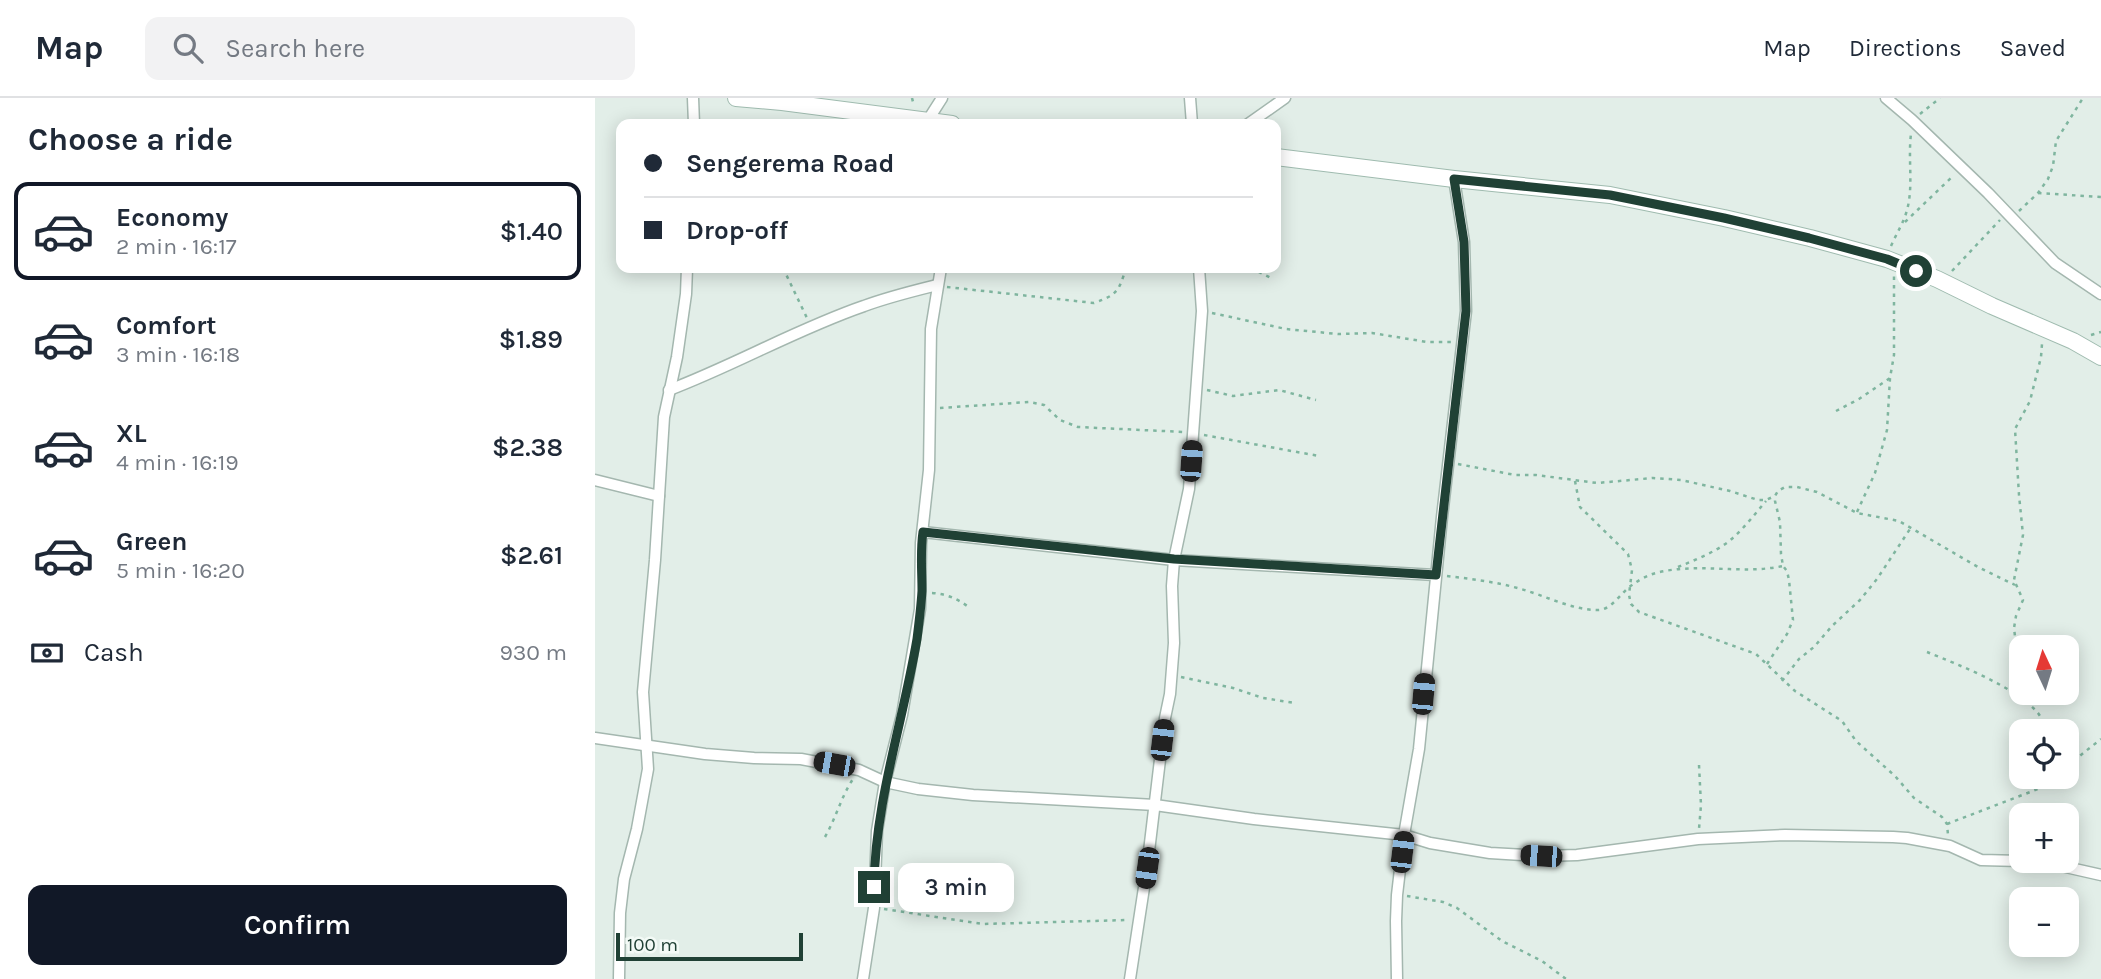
<!DOCTYPE html>
<meta charset="utf-8">
<style>
:root{--surface:#fff;--page:#f2f2f3;--text:#1f2937;--muted:#747a83;--line:#e0e1e3;--accent:#111827}
body{margin:0;font-family:Karla,sans-serif;background:var(--page);color:var(--text);height:100vh;display:flex;flex-direction:column;font-size:26px;white-space:nowrap}
*{box-sizing:border-box;margin:0}
p{font-size:23px;color:var(--muted)}
.icon{flex:none;width:38px;height:38px;fill:none;stroke:currentColor;stroke-width:2;stroke-linecap:round;stroke-linejoin:round}
.map{position:relative;flex:1;overflow:hidden}
.sheet{display:flex;flex-direction:column;background:var(--surface);width:595px}
.sheet>*{flex:none}
.banner{position:absolute;left:21px;top:21px;width:665px;height:154px;border-radius:14px;box-shadow:0 4px 18px #0003;display:grid;align-content:center;height:154px;padding:0 28px;background:var(--surface)}
.needle{width:46px;rotate:356deg}
.buttons{position:absolute;left:1414px;top:537px;display:grid;gap:14px}
.buttons a{display:grid;place-items:center;width:70px;height:70px;border-radius:14px;background:var(--surface);box-shadow:0 4px 18px #0003;font-size:35px}
.scale{position:absolute;left:21px;bottom:18px;width:187px;box-sizing:border-box;padding-left:7px;border:4px solid #204135;border-top:0;font-size:19px;line-height:24px;white-space:nowrap;color:#204135;-webkit-text-stroke:5px #f3faf6;paint-order:stroke}
.end{position:absolute;width:32px;height:32px;margin:-16px;border:9px solid #204135;background:#fff;box-shadow:0 0 0 4px #fff}
.from{border-radius:50%}
.bubble{position:absolute;height:49px;border-radius:14px;background:var(--surface);box-shadow:0 4px 18px #0003;font-size:23px;font-weight:600;line-height:49px;text-align:center}
.car{position:absolute;width:21px;height:42px;margin:-21px -10px;border-radius:9px;box-shadow:0 0 5px 2px #0007;background:linear-gradient(#222 24%,#8ab4d8 0 40%,#222 0 76%,#8ab4d8 0 86%,#222 0)}
.banner b{display:flex;align-items:center;gap:24px;height:66px;font-size:26px}
.banner b+b{border-top:2px solid var(--line)}
.banner i{width:18px;height:18px;background:var(--text)}
ul{padding:0;list-style:none}
li{display:flex;align-items:center;gap:21px;height:98px;margin:0 14px 10px;padding:0 14px;border:4px solid transparent;border-radius:14px}
li div{flex:1}
li b{display:block;font-size:26px}
li em{font-style:normal;font-weight:600}
li.active{border-color:var(--accent)}
li>.icon{width:63px;height:63px;stroke-width:1.5}
h2{padding:0 28px;font-size:32px;line-height:84px}
.pay{display:flex;align-items:center;gap:18px;height:77px;padding:0 28px;font-size:26px}
.pay p{margin-inline-start:auto}
.action{display:flex;gap:14px;margin-top:auto;padding:14px 28px}
.action a{flex:1;height:80px;border-radius:14px;background:var(--accent);color:#fff;font-size:28px;font-weight:600;line-height:80px;text-align:center}
header{display:flex;align-items:center;gap:42px;box-sizing:border-box;height:98px;padding:0 35px;background:var(--surface);border-bottom:2px solid var(--line)}
header strong{font-size:33px}
nav{display:flex;gap:38px;margin-inline-start:auto;font-size:24px}
.search{width:490px;height:63px;background:var(--page);display:flex;align-items:center;gap:18px;box-sizing:border-box;padding:0 24px;border-radius:14px;color:var(--muted);font-size:26px}
main{display:flex;flex:1;min-height:0}
.map>svg:first-child{display:block}
</style>
<header>
<strong>Map</strong>
<div class="search"><svg class="icon" aria-label="search" viewBox="0 0 24 24"><circle cx="10" cy="10" r="6"/><path d="M15 15l6 6"/></svg>Search here</div>
<nav><a>Map</a><a>Directions</a><a>Saved</a></nav>
</header>
<main>
<section class="sheet">
<h2>Choose a ride</h2>
<ul>
<li class="active"><svg class="icon" aria-label="car" viewBox="0 0 24 24"><path d="M5 17H2v-5l4-1 3-4h7l3 4 3 1v5h-3M9 17h6M6 11h13"/><circle cx="7" cy="17" r="2"/><circle cx="17" cy="17" r="2"/></svg><div><b>Economy</b><p>2 min · 16:17</p></div><em>$1.40</em></li>
<li><svg class="icon" aria-label="car" viewBox="0 0 24 24"><path d="M5 17H2v-5l4-1 3-4h7l3 4 3 1v5h-3M9 17h6M6 11h13"/><circle cx="7" cy="17" r="2"/><circle cx="17" cy="17" r="2"/></svg><div><b>Comfort</b><p>3 min · 16:18</p></div><em>$1.89</em></li>
<li><svg class="icon" aria-label="car" viewBox="0 0 24 24"><path d="M5 17H2v-5l4-1 3-4h7l3 4 3 1v5h-3M9 17h6M6 11h13"/><circle cx="7" cy="17" r="2"/><circle cx="17" cy="17" r="2"/></svg><div><b>XL</b><p>4 min · 16:19</p></div><em>$2.38</em></li>
<li><svg class="icon" aria-label="car" viewBox="0 0 24 24"><path d="M5 17H2v-5l4-1 3-4h7l3 4 3 1v5h-3M9 17h6M6 11h13"/><circle cx="7" cy="17" r="2"/><circle cx="17" cy="17" r="2"/></svg><div><b>Green</b><p>5 min · 16:20</p></div><em>$2.61</em></li>
</ul>
<div class="pay"><svg class="icon" aria-label="cash" viewBox="0 0 24 24"><path d="M3 7h18v10H3z"/><circle cx="12" cy="12" r="2"/></svg>Cash<p>930 m</p></div>
<div class="action"><a>Confirm</a></div>
</section>
<div class="map">
<svg width="1506" height="881" viewBox="0 0 1506 881">
<rect width="100%" height="100%" fill="#e2eee8"/>
<g fill="none" stroke-linecap="round" stroke-linejoin="round">
<!-- minor casing -->
<g stroke="#a4b7af" stroke-width="13">
<g id="minor">
<path d="M 98,0 L 99,26"/>
<path d="M 595,0 L 597,26"/>
<path d="M 1291,0 L 1317,22 L 1393,95 L 1460,165 L 1506,196"/>
<path d="M 333,22 L 347,0"/>
<path d="M 653,26 L 690,0"/>
<path d="M 74,292 C 140,267 202,231 269,208 C 293,199 318,193 342,187"/>
<path d="M 0,382 L 64,398"/>
<path d="M 328,434 L 579,462 L 840,477"/>
<path d="M 0,640 L 110,656 L 159,660 L 206,661 L 264,672 L 290,684 L 323,691 L 378,697 L 560,707 L 659,721 L 809,737 L 835,745 L 895,755 L 946,758 L 982,757 L 1103,741 L 1190,737 L 1298,739 L 1312,740 L 1355,748 L 1386,762 L 1426,763"/>
<path d="M 1428,763 L 1453,765 L 1506,777"/>
<path d="M 24,881 L 25,815 L 29,781 L 42,731 L 53,671 L 48,594 L 60,462 L 69,319 L 82,259 L 91,196 L 92,170"/>
<path d="M 268,881 L 279,810 L 282,733 L 290,684 L 307,617 L 325,511 L 326,445 L 334,372 L 336,231 L 346,170"/>
<path d="M 535,881 L 552,770 L 570,620 L 575,596 L 579,545 L 577,488 L 579,462 L 594,391 L 607,213 L 604,170"/>
<path d="M 802,881 L 801,823 L 802,797 L 809,737 L 824,651 L 847,419 L 871,213 L 869,144 L 859,81"/>
</g>
</g>
<!-- secondary casing -->
<g stroke="#9fbbaf" stroke-width="18">
<g id="secondary">
<path d="M 141,0 L 187,4 L 357,26"/>
<path d="M 681,59 L 859,81 L 1015,97 L 1129,120 L 1215,140 L 1292,161 L 1342,181 L 1397,208 L 1478,243 L 1506,259"/>
</g>
</g>
<!-- path -->
<g stroke="#7fb59f" stroke-width="2.5" stroke-dasharray="3.5 5" stroke-linecap="butt">
<path d="M 317,0 L 319,8"/>
<path d="M 1325,16 L 1345,0"/>
<path d="M 1443,95 L 1506,99"/>
<path d="M 1424,113 L 1443,95 L 1453,81 L 1458,68 L 1461,43 L 1488,0"/>
<path d="M 1310,124 L 1358,78"/>
<path d="M 1296,148 C 1302,134 1310,123 1313,108 C 1318,85 1313,60 1316,36"/>
<path d="M 188,170 L 212,220"/>
<path d="M 656,170 L 676,180"/>
<path d="M 1357,173 L 1405,122"/>
<path d="M 352,189 L 499,205 C 522,197 524,193 531,170"/>
<path d="M 617,215 L 691,231 L 743,236 L 777,235 L 832,244 L 856,244"/>
<path d="M 1496,237 L 1506,234"/>
<path d="M 612,292 L 638,298 L 684,292 L 721,302"/>
<path d="M 345,310 L 434,304 L 449,307 L 465,322 L 483,329 L 589,334"/>
<path d="M 1241,313 L 1264,301 L 1295,280"/>
<path d="M 609,337 L 724,358"/>
<path d="M 863,366 L 920,377 L 941,377 L 1002,385 L 1058,380 L 1086,382 L 1135,393 L 1163,402 L 1171,402 L 1180,398"/>
<path d="M 980,383 L 985,409 L 1033,456 L 1037,472 L 1034,497 L 1036,506 L 1044,514 L 1161,556 L 1200,593 L 1247,623 L 1261,643 L 1300,678 L 1319,700 L 1347,719 L 1352,726 L 1353,737"/>
<path d="M 1262,414 L 1280,375 L 1292,332 L 1295,280 L 1299,257 L 1299,178"/>
<path d="M 1083,469 C 1100,462 1118,455 1133,444 C 1148,432 1159,417 1171,403"/>
<path d="M 852,478 C 877,481 902,484 926,491 C 951,498 977,512 1003,512 C 1017,512 1026,494 1037,487 C 1044,482 1053,477 1061,475 C 1102,464 1146,477 1188,468"/>
<path d="M 337,495 C 352,496 363,501 375,510"/>
<path d="M 1332,554 C 1364,567 1421,589 1443,615 C 1447,621 1451,627 1455,634"/>
<path d="M 1172,566 L 1192,536 L 1198,522 L 1194,482 L 1192,473 L 1188,468 L 1186,456 L 1185,424 L 1180,403 L 1180,398 L 1183,393 L 1190,389 L 1202,389 L 1222,394 L 1262,415 L 1304,423 L 1383,469 L 1420,487"/>
<path d="M 586,579 L 638,590 L 668,600 L 700,605"/>
<path d="M 1187,583 L 1204,561 L 1219,549 L 1237,528 L 1265,502 L 1282,481 L 1315,431"/>
<path d="M 1426,588 L 1419,530 L 1421,518 L 1428,502 L 1419,482 L 1428,437 L 1424,397 L 1420,331 L 1435,303 L 1446,259 L 1447,246"/>
<path d="M 1472,658 L 1476,665"/>
<path d="M 1104,667 L 1106,707 L 1104,731"/>
<path d="M 1472,668 L 1506,641"/>
<path d="M 1352,726 L 1443,691 L 1460,679"/>
<path d="M 230,739 C 241,720 246,699 258,681"/>
<path d="M 812,798 L 848,804 L 862,810 L 907,843 L 947,863 L 971,881"/>
<path d="M 289,811 L 388,826 L 533,822"/>
</g>
<!-- minor -->
<use href="#minor" stroke="#fff" stroke-width="10"/>
<!-- secondary -->
<use href="#secondary" stroke="#fff" stroke-width="16"/>
</g>
<g fill="none" stroke-linecap="round" stroke-linejoin="round">
<!-- route -->
<path stroke="#204135" stroke-width="9" d="M 279,789 C 280,704 308,624 322,541 C 324,525 326,509 327,493 C 327,473 325,454 328,434 L 579,461 L 841,477 L 871,213 L 869,144 L 859,81 L 1015,97 L 1129,120 L 1214,140 L 1292,161 L 1321,173"/>
</g>
</svg>
<div class="buttons">
<a><svg class="needle" viewBox="-14 -14 28 28"><path d="M0-13l5 13h-10z" fill="#e53935"/><path d="M0 13l5-13h-10z" fill="#747a83"/></svg></a>
<a><svg class="icon" aria-label="locate" viewBox="0 0 24 24"><circle cx="12" cy="12" r="6"/><path d="M12 2v4M12 18v4M2 12h4M18 12h4"/></svg></a>
<a>+</a>
<a>−</a>
</div>
<div class="scale">100 m</div>
<i class="end from" style="left:1321px;top:173px"></i>
<i class="end" style="left:279px;top:789px"></i>
<div class="bubble" style="left:303px;top:765px;width:116px">3 min</div>
<i class="car" style="left:596px;top:363px;rotate:4deg"></i>
<i class="car" style="left:828px;top:596px;rotate:5deg"></i>
<i class="car" style="left:567px;top:642px;rotate:7deg"></i>
<i class="car" style="left:239px;top:666px;rotate:280deg"></i>
<i class="car" style="left:807px;top:754px;rotate:7deg"></i>
<i class="car" style="left:946px;top:758px;rotate:274deg"></i>
<i class="car" style="left:552px;top:770px;rotate:188deg"></i>
<div class="banner">
<b><i class="from"></i>Sengerema Road</b>
<b><i></i>Drop-off</b>
</div>
</div>
</main>
